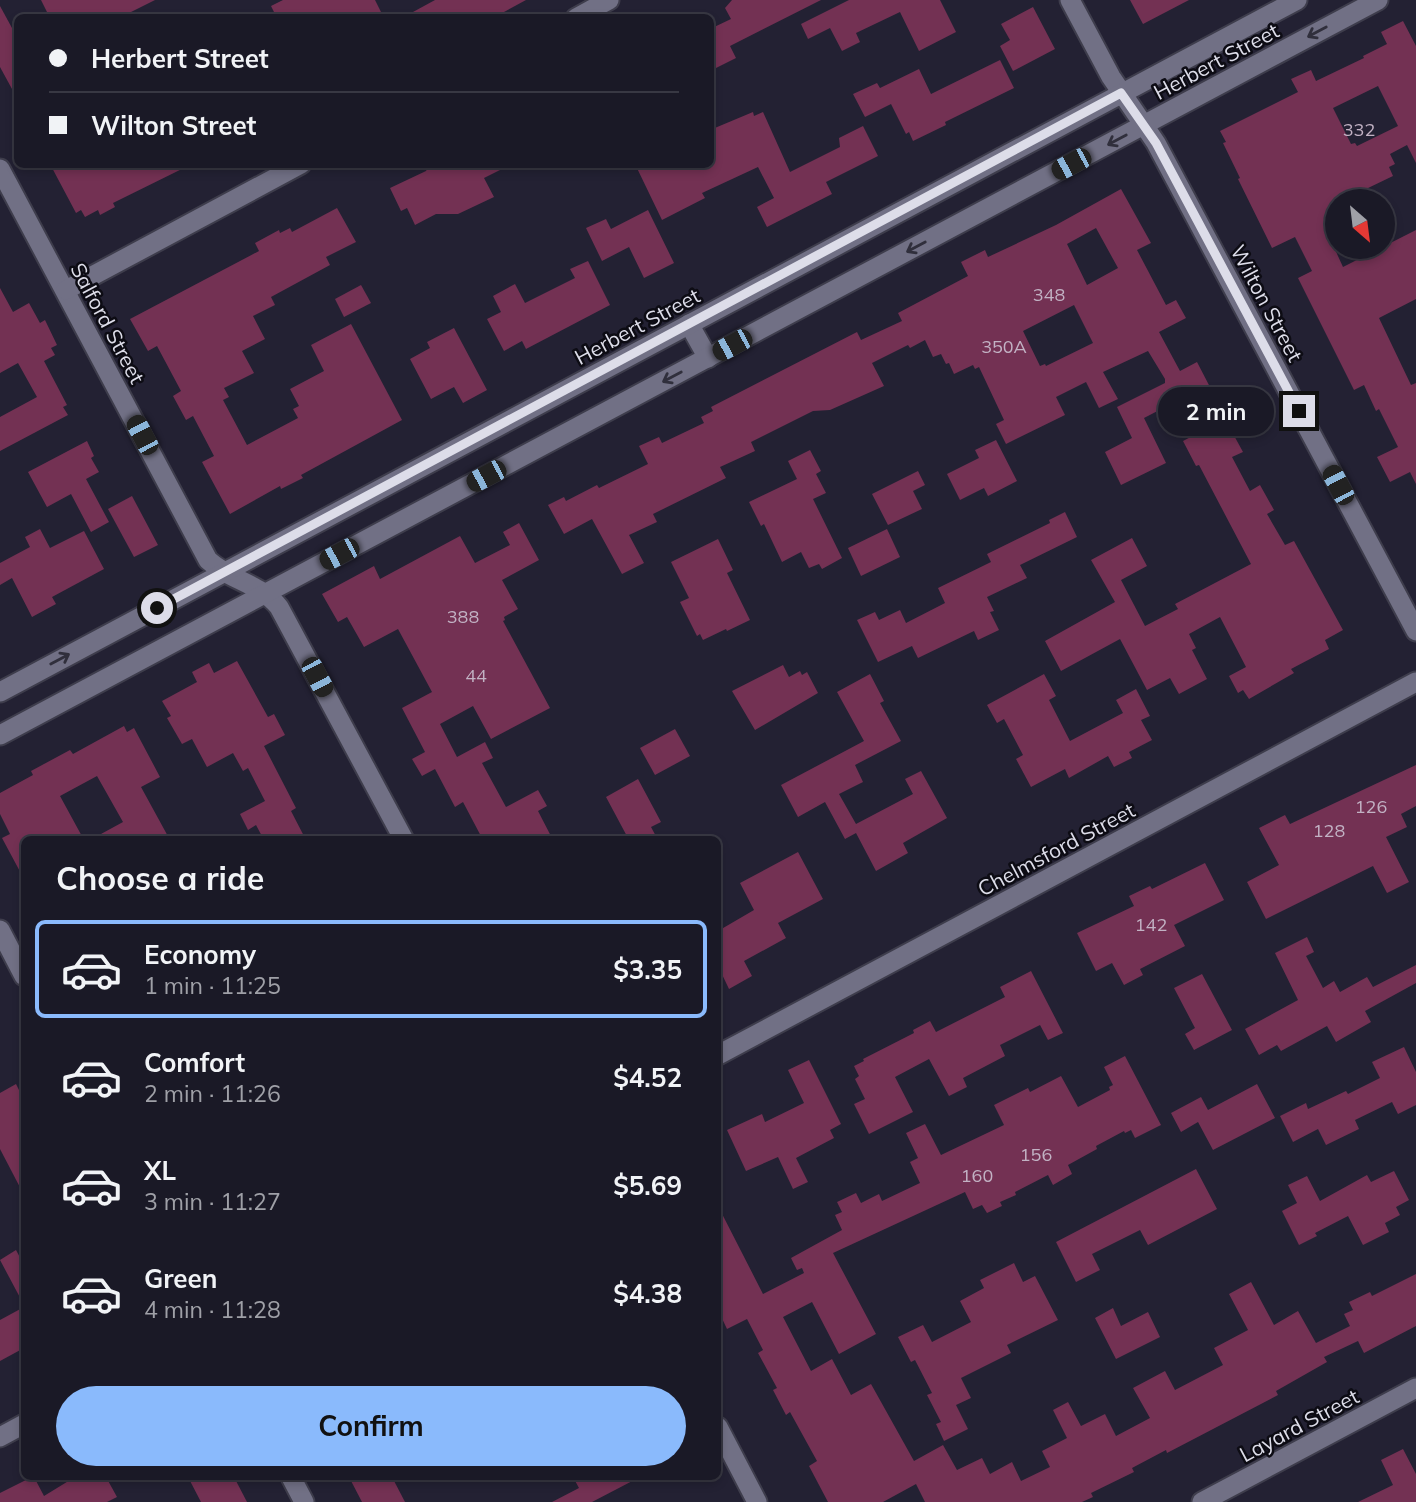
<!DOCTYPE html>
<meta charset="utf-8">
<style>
:root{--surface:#1a1926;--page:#23222e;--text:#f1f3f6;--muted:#9fa0a7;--line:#383843;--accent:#8abafc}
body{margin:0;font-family:Mulish,sans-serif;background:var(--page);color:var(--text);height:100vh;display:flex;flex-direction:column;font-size:26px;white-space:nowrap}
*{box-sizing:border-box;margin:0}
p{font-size:23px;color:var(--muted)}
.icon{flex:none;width:38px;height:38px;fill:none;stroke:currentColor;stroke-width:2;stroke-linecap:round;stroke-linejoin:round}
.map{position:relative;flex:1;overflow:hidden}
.details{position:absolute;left:21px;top:836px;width:700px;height:644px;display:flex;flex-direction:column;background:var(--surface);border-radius:10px;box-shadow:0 4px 10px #0003,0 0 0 2px var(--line)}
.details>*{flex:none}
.guide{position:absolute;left:14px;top:14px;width:700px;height:154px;border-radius:10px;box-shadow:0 4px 10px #0003,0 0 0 2px var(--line);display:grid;align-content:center;height:154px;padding:0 35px;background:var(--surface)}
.needle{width:46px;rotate:152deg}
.buttons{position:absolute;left:1325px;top:189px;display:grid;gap:14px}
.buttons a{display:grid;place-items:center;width:70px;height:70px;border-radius:50%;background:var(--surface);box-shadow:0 4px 10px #0003,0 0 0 2px var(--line);font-size:35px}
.end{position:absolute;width:32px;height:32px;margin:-16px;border:9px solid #dddde9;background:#111;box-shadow:0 0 0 4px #111}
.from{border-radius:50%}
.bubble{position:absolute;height:49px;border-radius:24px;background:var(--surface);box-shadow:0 4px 10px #0003,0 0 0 2px var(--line);font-size:23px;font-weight:700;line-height:49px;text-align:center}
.car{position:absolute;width:21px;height:42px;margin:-21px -10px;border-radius:9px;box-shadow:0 0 5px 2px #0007;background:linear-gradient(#222 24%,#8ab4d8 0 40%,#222 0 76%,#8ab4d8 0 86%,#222 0)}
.guide b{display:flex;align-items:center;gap:24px;height:66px;font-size:26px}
.guide b+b{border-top:2px solid var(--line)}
.guide i{width:18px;height:18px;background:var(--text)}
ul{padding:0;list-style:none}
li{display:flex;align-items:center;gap:21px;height:98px;margin:0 14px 10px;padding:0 21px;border:4px solid transparent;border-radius:10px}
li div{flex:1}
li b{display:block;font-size:26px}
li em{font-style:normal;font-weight:700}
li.selected{border-color:var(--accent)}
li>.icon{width:63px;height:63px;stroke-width:1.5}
h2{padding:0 35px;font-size:32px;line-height:84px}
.primary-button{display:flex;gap:14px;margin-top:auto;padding:14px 35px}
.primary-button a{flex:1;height:80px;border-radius:42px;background:var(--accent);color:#111;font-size:28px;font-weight:700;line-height:80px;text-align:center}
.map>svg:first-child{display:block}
</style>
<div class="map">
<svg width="1416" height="1502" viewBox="0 0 1416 1502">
<rect width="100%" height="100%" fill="#232133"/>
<!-- building -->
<g fill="#733153" fill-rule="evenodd">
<path d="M 41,0 L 155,0 L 119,18 L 50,18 Z"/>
<path d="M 283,0 L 375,0 L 384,18 L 277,18 L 271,6 Z"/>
<path d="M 435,0 L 526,0 L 493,18 L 402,18 Z"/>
<path d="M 732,0 L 821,0 L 730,46 L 736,58 L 710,71 L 710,29 L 731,19 L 725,8 Z"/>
<path d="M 849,0 L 940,0 L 956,32 L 919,51 L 900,12 L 856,33 L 860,42 L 842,51 L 830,28 L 808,39 L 801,24 Z"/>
<path d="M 1130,0 L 1189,0 L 1143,24 Z"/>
<path d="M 0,6 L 18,39 L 18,100 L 0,67 Z"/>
<path d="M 1033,7 L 1055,49 L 1013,71 L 1000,46 L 1010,40 L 1001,24 Z"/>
<path d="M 1403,21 L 1416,46 L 1416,163 L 1407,145 L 1390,154 L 1395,164 L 1389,167 L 1393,176 L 1341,201 L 1337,201 L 1337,227 L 1327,232 L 1343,267 L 1416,230 L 1416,299 L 1379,318 L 1411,385 L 1416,383 L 1416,484 L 1410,472 L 1390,482 L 1377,457 L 1398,447 L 1379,409 L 1376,411 L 1364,385 L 1354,390 L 1298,278 L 1312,271 L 1295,237 L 1272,248 L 1238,179 L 1240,178 L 1223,143 L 1226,142 L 1220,131 L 1298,92 L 1291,79 L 1311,70 L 1316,81 L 1364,58 L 1363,56 L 1387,44 L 1381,32 ZM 1378,86 L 1398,126 L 1357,146 L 1355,143 L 1351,144 L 1333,108 Z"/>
<path d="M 1000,60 L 1014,88 L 945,122 L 946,125 L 913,141 L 909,132 L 906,134 L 891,104 L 865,117 L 853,94 L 877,83 L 880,88 L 919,69 L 931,94 Z"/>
<path d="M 753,112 L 754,116 L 763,112 L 790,172 L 840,147 L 839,138 L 863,126 L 878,156 L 826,182 L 832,194 L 767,227 L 757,207 L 774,198 L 758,167 L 702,193 L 705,198 L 662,220 L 635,164 L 710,164 L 710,130 Z"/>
<path d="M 50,164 L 192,164 L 113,203 L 115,207 L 100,215 L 98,210 L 85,217 L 81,210 L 76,213 Z"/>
<path d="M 430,164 L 512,164 L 484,178 L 494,197 L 458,214 L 436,214 L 415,225 L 407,208 L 401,211 L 390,188 L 426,171 Z"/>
<path d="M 1121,189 L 1151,243 L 1137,250 L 1166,305 L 1176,300 L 1186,318 L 1159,332 L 1180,371 L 1197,362 L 1211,389 L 1178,407 L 1175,402 L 1144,418 L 1166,463 L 1121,485 L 1105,452 L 1132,438 L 1117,407 L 1165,383 L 1165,379 L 1148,351 L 1103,372 L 1118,399 L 1099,408 L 1086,382 L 1056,397 L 1065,415 L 1006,444 L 996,424 L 1004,420 L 979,367 L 975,369 L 973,365 L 954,374 L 949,363 L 946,364 L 941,354 L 933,357 L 925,340 L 910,348 L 908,345 L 872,363 L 884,386 L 830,410 L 813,411 L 751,442 L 755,451 L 720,467 L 726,478 L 653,514 L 657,522 L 629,535 L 644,563 L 622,574 L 592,519 L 564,534 L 548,505 L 564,497 L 566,501 L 597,485 L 599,488 L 648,464 L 639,446 L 659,437 L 662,443 L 704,423 L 701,417 L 713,411 L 711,407 L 857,332 L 861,340 L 902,321 L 898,313 L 968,276 L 961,262 L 985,250 L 988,257 L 1056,225 ZM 1096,228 L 1118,268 L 1087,285 L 1067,244 ZM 1074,305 L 1093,343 L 1046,366 L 1045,364 L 1040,366 L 1023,331 Z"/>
<path d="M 337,208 L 356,242 L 326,257 L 330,265 L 271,297 L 275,305 L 253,316 L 265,339 L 242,351 L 254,373 L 224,388 L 229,397 L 223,400 L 247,445 L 298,418 L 293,409 L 299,406 L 290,389 L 324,371 L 311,345 L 351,324 L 402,420 L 301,475 L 303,478 L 281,489 L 280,486 L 230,514 L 202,462 L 214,456 L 193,416 L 186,420 L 173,396 L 181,391 L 157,346 L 148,351 L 130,319 L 259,251 L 255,243 L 279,230 L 280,233 L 290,228 L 292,232 Z"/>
<path d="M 648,210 L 674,263 L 644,278 L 629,247 L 602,261 L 586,228 L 606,219 L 611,229 Z"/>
<path d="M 588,261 L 610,305 L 526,349 L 522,341 L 504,351 L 487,319 L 501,312 L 493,296 L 515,284 L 525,303 L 575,278 L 570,269 Z"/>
<path d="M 361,285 L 371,303 L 344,317 L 335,299 Z"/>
<path d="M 0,288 L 13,312 L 29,303 L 40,323 L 45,320 L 57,345 L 51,348 L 55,355 L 44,361 L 67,405 L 63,407 L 68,415 L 0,451 L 0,417 L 37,397 L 18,363 L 0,373 Z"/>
<path d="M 454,328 L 487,390 L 463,403 L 454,387 L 431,399 L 410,359 L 430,348 L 427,342 Z"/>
<path d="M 1225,419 L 1243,452 L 1232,457 L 1250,491 L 1260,485 L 1274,510 L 1267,514 L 1285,545 L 1294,541 L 1343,630 L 1325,640 L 1329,649 L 1291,669 L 1294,673 L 1249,699 L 1243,690 L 1238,693 L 1229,676 L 1246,667 L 1220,617 L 1189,634 L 1196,648 L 1192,650 L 1207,679 L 1179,694 L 1170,678 L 1147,690 L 1120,639 L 1061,671 L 1045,641 L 1115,602 L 1091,560 L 1132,538 L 1147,566 L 1121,580 L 1145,626 L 1178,609 L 1175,604 L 1251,564 L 1199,465 L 1196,466 L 1183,441 Z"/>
<path d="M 996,440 L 1017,481 L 988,496 L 984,488 L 960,500 L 947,474 L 979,458 L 975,450 Z"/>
<path d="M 87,441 L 94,456 L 91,458 L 99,472 L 86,479 L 109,522 L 91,532 L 71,494 L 47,507 L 28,472 Z"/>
<path d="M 810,450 L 821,471 L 816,474 L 826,493 L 813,499 L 842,558 L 822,569 L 819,564 L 809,568 L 801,552 L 782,562 L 764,524 L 761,526 L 749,502 L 797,479 L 788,461 Z"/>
<path d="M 918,471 L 925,485 L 913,491 L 922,509 L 888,525 L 872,494 Z"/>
<path d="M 132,496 L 158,545 L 134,557 L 108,509 Z"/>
<path d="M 1065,512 L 1077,537 L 1020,565 L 1027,578 L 987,597 L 994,611 L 990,612 L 999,630 L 978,640 L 974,631 L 918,658 L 912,646 L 878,662 L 857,620 L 875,612 L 879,620 L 900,610 L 906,623 L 945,603 L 938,588 L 991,562 L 987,554 L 1050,523 L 1049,520 Z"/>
<path d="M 519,523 L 539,560 L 502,580 L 518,609 L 504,617 L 505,620 L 503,621 L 550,708 L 491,739 L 473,706 L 440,724 L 457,757 L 485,742 L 493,758 L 482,763 L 506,807 L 538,790 L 547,806 L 538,811 L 553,840 L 483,840 L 463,802 L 455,807 L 435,769 L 422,776 L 412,759 L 425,752 L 402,708 L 432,692 L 398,629 L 364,647 L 347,617 L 338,622 L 322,594 L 374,566 L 380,579 L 460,536 L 475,563 L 510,545 L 503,532 Z"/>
<path d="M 40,529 L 50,548 L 84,531 L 104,569 L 52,597 L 56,604 L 32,617 L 12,578 L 0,585 L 0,563 L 30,547 L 25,537 Z"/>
<path d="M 887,529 L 900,557 L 861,576 L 848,548 Z"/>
<path d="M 718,539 L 733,570 L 727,573 L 750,620 L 727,631 L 726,629 L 703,640 L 700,634 L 697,636 L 680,602 L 689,598 L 671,562 Z"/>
<path d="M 237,661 L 268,717 L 274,714 L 285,735 L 264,746 L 296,808 L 291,811 L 306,840 L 264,840 L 256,825 L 248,830 L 240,814 L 265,801 L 248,768 L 243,771 L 233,753 L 207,767 L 192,739 L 182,744 L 167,718 L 171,716 L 162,701 L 197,682 L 192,672 L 209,663 L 214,673 Z"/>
<path d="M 783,665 L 789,677 L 800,671 L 802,675 L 807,672 L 818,693 L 755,730 L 732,691 Z"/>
<path d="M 870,674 L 884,701 L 880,703 L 901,741 L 855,765 L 863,782 L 839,794 L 856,824 L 913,794 L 905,779 L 921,771 L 947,818 L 903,843 L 908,853 L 876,871 L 856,833 L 845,839 L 825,802 L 798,817 L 781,785 L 864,741 L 837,692 Z"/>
<path d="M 1044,674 L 1056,696 L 1049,700 L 1070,741 L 1123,713 L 1116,700 L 1136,689 L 1150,716 L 1141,720 L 1152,740 L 1129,752 L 1132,758 L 1114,767 L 1108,756 L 1069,778 L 1065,769 L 1031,787 L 1016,759 L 1023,755 L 1004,719 L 997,723 L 987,705 Z"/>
<path d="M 124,726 L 127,732 L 134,728 L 160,777 L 141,787 L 170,840 L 90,840 L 123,822 L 97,776 L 60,796 L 84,840 L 24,840 L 24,879 L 2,838 L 10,834 L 0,814 L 0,793 L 33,775 L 31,771 L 70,750 L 73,754 Z"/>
<path d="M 675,729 L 690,756 L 655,775 L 640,748 Z"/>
<path d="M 1416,765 L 1416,806 L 1401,814 L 1407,827 L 1386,837 L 1409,882 L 1387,893 L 1373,866 L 1266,919 L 1247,882 L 1279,865 L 1259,828 L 1285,815 L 1290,824 Z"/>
<path d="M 638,779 L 661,822 L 651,827 L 658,840 L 629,840 L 606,797 Z"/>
<path d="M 798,852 L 823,899 L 778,923 L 786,938 L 744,961 L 752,976 L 729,989 L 718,966 L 718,931 L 754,910 L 740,883 Z"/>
<path d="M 1205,863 L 1224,900 L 1174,925 L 1185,946 L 1140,969 L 1143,975 L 1124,985 L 1112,963 L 1096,971 L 1077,933 L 1134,906 L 1129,896 L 1150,886 L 1152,889 Z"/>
<path d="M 1307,937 L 1314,952 L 1306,956 L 1323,988 L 1334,981 L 1340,992 L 1367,977 L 1373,987 L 1416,965 L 1416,983 L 1365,1011 L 1371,1022 L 1336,1042 L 1327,1026 L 1281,1051 L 1277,1045 L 1259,1055 L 1245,1029 L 1298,1000 L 1275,953 Z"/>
<path d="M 1031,971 L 1063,1033 L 1048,1040 L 1040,1025 L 1000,1045 L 1005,1056 L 963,1078 L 967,1087 L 949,1096 L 929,1059 L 895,1077 L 913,1112 L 869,1134 L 854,1104 L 865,1099 L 855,1079 L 859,1076 L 854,1066 L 864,1061 L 863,1059 L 914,1033 L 913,1030 L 930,1021 L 936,1032 L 1005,997 L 1000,987 Z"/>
<path d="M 1202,974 L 1232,1030 L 1194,1050 L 1185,1034 L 1195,1028 L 1174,988 Z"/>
<path d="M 1404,1047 L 1416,1072 L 1416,1105 L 1398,1114 L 1392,1102 L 1355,1120 L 1359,1129 L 1326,1145 L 1318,1129 L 1293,1142 L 1280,1116 L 1306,1103 L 1308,1109 L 1346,1091 L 1348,1094 L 1380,1078 L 1372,1062 Z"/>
<path d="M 1125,1056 L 1161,1125 L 1135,1138 L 1131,1130 L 1125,1133 L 1124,1131 L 1096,1146 L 1097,1149 L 1068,1165 L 1072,1174 L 1053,1185 L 1048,1175 L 1015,1192 L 1016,1195 L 1000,1202 L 1002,1206 L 987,1213 L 982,1205 L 973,1209 L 965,1192 L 833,1253 L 876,1334 L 839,1354 L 812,1302 L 783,1317 L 811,1371 L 832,1359 L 851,1395 L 871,1384 L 914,1461 L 943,1445 L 957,1470 L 982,1458 L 990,1474 L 1012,1462 L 1021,1481 L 1050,1467 L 1042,1451 L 1067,1438 L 1053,1410 L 1068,1402 L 1081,1426 L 1105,1414 L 1116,1436 L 1150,1418 L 1133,1388 L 1165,1371 L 1175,1390 L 1223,1365 L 1214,1348 L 1248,1330 L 1229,1294 L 1251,1282 L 1274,1325 L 1298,1311 L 1316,1343 L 1350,1326 L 1344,1314 L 1353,1310 L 1349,1302 L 1370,1292 L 1372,1296 L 1416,1274 L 1416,1326 L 1364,1353 L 1358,1341 L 1324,1357 L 1327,1362 L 1276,1391 L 1278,1395 L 1167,1453 L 1166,1450 L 1132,1468 L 1134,1472 L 1091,1493 L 1093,1497 L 1082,1502 L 925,1502 L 916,1484 L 883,1502 L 828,1502 L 809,1466 L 817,1461 L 790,1412 L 786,1415 L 773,1390 L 777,1388 L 758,1353 L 763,1350 L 747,1319 L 727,1329 L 718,1310 L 718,1206 L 763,1294 L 804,1273 L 802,1268 L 797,1270 L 791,1258 L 842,1230 L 835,1215 L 842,1212 L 837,1202 L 856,1193 L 861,1203 L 879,1194 L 882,1201 L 920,1183 L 910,1162 L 918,1158 L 906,1133 L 925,1124 L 941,1155 L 1004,1125 L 994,1105 L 1028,1088 L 1030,1092 L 1061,1076 L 1078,1107 L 1110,1090 L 1109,1087 L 1113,1085 L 1104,1067 Z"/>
<path d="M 809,1060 L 841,1124 L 830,1130 L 834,1138 L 796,1158 L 808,1182 L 793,1189 L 778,1157 L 746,1171 L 727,1130 L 762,1114 L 765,1122 L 804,1103 L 788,1070 Z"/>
<path d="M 16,1084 L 24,1100 L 24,1195 L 0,1149 L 0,1093 Z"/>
<path d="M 1257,1084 L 1275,1118 L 1213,1150 L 1198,1122 L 1181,1132 L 1171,1113 L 1201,1097 L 1208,1110 Z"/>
<path d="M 1196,1169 L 1217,1209 L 1148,1245 L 1140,1230 L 1092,1254 L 1100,1270 L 1076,1282 L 1056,1242 Z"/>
<path d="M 1394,1171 L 1409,1200 L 1396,1207 L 1400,1215 L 1385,1223 L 1389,1232 L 1363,1245 L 1348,1216 L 1315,1233 L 1317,1236 L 1299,1245 L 1282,1211 L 1297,1203 L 1288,1185 L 1307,1176 L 1320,1201 L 1367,1175 L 1371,1182 Z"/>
<path d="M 16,1250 L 24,1265 L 24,1305 L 0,1260 Z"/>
<path d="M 1014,1263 L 1023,1282 L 1035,1276 L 1058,1320 L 1007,1345 L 1011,1353 L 961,1378 L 971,1398 L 956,1405 L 968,1429 L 944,1441 L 936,1424 L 941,1422 L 927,1395 L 932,1393 L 915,1360 L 911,1362 L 898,1337 L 923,1325 L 932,1342 L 971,1322 L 960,1301 L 984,1288 L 980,1280 Z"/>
<path d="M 24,1307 L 24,1348 L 0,1361 L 0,1320 Z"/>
<path d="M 1113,1308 L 1121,1326 L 1148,1312 L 1160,1337 L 1116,1359 L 1095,1318 Z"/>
<path d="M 1403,1449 L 1416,1474 L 1416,1502 L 1358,1502 L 1393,1485 L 1381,1460 Z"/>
<path d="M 32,1477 L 34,1477 L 44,1496 L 75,1477 L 106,1477 L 117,1497 L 107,1502 L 0,1502 L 0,1493 Z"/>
<path d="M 188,1477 L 234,1477 L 247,1502 L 201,1502 Z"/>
<path d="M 349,1477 L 392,1477 L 405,1502 L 362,1502 Z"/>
<path d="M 573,1477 L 640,1477 L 592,1502 L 552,1502 L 579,1488 Z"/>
</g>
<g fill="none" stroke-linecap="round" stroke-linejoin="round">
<!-- minor casing -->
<g stroke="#3e3d4c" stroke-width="23">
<g id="minor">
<path d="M 1070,0 L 1111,77 L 1156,143 L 1416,631"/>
<path d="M 576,18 L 609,0"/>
<path d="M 0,169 L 208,560 C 229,580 261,584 279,607 L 404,840"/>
<path d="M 66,290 L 301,164"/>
<path d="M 718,1055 L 1416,682"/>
<path d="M 718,1427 L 757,1502"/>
<path d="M 0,1437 L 24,1424"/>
</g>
</g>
<!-- tertiary casing -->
<g stroke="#3e3d4c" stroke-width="23">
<g id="tertiary">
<path d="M 689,324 L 708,358"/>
<path d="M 0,692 L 1297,0"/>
<path d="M 0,735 L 1378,0"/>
<path d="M 0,930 L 24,976"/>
<path d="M 291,1477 L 304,1502"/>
<path d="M 1202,1502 L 1416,1388"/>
</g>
</g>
<!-- minor -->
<use href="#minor" stroke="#717085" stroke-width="19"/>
<!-- tertiary -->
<use href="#tertiary" stroke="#717085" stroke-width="19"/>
</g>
<!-- one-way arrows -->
<defs><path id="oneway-shaft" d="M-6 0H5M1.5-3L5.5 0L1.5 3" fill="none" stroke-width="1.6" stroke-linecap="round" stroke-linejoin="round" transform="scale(1.75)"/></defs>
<g stroke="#302f3c">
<use href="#oneway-shaft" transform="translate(1317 32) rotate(152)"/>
<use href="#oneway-shaft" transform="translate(1117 140) rotate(152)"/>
<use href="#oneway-shaft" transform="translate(916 247) rotate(152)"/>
<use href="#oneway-shaft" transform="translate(672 377) rotate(152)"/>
<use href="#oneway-shaft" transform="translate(60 659) rotate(-28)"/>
</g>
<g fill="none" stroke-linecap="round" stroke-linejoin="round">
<!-- route -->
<path stroke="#dddde9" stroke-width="9" d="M 157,608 L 1121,93 L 1156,143 L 1299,411"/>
</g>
<g text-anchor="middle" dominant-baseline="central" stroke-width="5" stroke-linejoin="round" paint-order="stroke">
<!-- number labels -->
<g font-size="18" fill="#c2b2c4">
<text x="1359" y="129">332</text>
<text x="1049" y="294">348</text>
<text x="1004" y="346">350A</text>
<text x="463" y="616">388</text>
<text x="476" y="675">44</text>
<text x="1371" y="806">126</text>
<text x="1329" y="830">128</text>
<text x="1151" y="924">142</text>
<text x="1036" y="1154">156</text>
<text x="977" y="1175">160</text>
</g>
<!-- street labels -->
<g font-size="21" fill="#dddde9" stroke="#0d0c14">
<text transform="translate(1216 61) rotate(-28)">Herbert Street</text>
<text transform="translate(1267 303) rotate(62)">Wilton Street</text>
<text transform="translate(108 323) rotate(62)">Salford Street</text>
<text transform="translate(637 326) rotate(-28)">Herbert Street</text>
<text transform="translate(1056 849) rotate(-28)">Chelmsford Street</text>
<text transform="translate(1299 1425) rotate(-28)">Layard Street</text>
</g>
</g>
</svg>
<div class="buttons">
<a><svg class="needle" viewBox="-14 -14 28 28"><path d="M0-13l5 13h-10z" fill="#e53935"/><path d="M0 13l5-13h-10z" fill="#9fa0a7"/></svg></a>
</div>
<i class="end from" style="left:157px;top:608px"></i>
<i class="end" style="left:1299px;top:411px"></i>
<div class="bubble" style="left:1158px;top:387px;width:116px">2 min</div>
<i class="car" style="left:1071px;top:164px;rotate:242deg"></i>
<i class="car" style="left:732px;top:345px;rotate:242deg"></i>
<i class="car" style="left:142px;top:435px;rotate:332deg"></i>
<i class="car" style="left:486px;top:476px;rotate:242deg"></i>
<i class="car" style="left:1338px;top:485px;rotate:332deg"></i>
<i class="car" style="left:339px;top:554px;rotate:242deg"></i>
<i class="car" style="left:317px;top:677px;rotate:152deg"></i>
<div class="guide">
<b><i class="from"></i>Herbert Street</b>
<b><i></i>Wilton Street</b>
</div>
<section class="details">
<h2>Choose a ride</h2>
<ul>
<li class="selected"><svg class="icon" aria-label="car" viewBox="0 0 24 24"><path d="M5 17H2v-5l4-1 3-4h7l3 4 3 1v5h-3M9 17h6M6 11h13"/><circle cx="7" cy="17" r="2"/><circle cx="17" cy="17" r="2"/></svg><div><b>Economy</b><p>1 min · 11:25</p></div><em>$3.35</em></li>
<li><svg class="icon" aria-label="car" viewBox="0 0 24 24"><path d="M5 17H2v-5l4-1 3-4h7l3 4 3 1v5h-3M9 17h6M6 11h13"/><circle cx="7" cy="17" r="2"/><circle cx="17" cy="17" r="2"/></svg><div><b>Comfort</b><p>2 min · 11:26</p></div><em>$4.52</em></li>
<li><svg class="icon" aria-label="car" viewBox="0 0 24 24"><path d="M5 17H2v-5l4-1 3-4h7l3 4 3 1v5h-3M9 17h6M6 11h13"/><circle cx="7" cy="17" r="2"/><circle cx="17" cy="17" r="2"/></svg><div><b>XL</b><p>3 min · 11:27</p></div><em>$5.69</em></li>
<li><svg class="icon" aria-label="car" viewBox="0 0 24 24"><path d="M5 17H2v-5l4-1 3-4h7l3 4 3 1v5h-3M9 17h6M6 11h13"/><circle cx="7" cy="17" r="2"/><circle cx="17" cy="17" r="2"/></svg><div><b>Green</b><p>4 min · 11:28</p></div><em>$4.38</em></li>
</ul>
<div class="primary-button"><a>Confirm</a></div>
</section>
</div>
